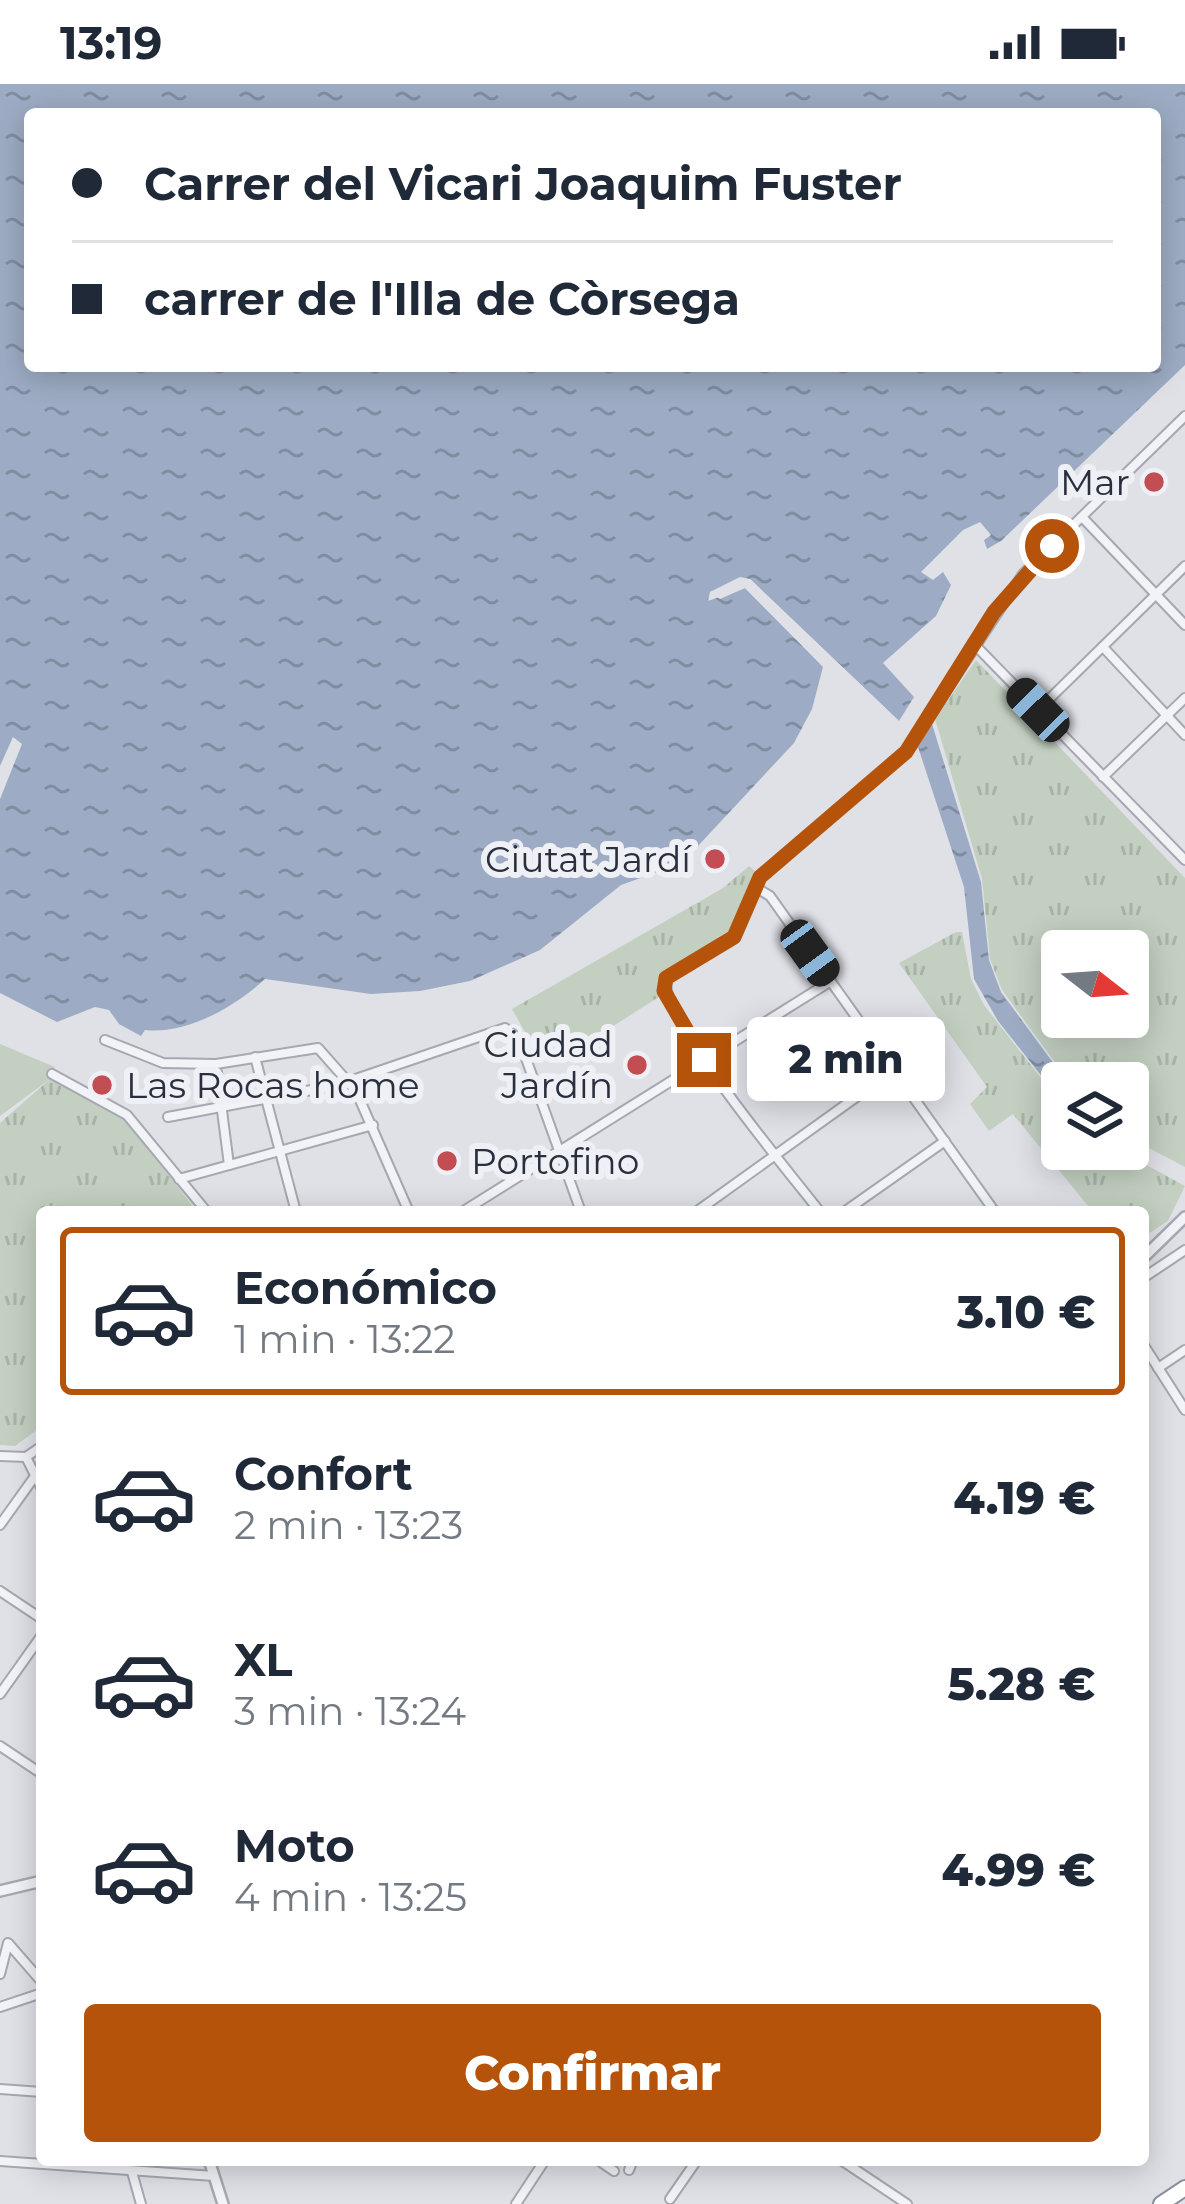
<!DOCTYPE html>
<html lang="es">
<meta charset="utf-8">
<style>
:root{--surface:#fff;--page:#f6f6f7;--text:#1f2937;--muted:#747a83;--line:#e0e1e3;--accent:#b45309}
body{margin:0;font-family:Montserrat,sans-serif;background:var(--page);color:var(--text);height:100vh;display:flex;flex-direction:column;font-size:45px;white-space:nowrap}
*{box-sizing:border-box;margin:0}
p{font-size:39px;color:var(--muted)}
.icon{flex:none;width:66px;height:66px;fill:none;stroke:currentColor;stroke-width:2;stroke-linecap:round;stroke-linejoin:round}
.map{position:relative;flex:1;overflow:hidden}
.side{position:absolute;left:36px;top:1122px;width:1113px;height:960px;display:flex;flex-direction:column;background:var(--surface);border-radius:12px;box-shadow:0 6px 30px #0003}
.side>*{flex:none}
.hud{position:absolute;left:24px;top:24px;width:1137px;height:264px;border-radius:12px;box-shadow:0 6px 30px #0003;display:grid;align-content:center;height:264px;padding:0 48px;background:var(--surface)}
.needle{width:78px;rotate:107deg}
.buttons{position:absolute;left:1041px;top:846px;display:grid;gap:24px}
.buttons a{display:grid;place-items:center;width:108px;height:108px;border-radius:12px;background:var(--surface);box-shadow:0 6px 30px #0003;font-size:60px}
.end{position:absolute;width:54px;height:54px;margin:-27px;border:15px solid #b45309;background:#fff;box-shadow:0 0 0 6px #fff}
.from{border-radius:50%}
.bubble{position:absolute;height:84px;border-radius:12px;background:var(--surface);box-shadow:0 6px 30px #0003;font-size:39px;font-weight:800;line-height:84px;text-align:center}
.car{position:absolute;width:36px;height:72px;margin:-36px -18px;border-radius:15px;box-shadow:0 0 9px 3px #0007;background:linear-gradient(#222 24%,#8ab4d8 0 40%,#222 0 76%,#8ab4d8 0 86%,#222 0)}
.hud b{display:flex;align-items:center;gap:42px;height:114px;font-size:45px}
.hud b+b{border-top:3px solid var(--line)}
.hud i{width:30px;height:30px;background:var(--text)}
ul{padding:21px 0 0;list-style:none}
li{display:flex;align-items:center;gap:36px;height:168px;margin:0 24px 18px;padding:0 24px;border:6px solid transparent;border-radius:12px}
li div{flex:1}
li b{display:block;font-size:45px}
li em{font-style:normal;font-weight:800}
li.selected{border-color:var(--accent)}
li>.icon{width:108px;height:108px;stroke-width:1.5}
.button{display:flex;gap:24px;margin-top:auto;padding:24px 48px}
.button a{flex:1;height:138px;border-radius:12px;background:var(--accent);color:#fff;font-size:48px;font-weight:800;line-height:138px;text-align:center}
.status{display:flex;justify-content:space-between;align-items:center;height:84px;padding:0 60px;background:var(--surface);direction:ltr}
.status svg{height:33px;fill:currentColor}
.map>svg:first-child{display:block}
</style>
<div class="status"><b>13:19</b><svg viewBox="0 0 49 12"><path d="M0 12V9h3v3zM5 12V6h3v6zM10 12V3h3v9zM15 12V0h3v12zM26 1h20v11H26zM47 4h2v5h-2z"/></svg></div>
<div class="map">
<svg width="1185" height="2120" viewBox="0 0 1185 2120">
<defs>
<pattern id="park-tufts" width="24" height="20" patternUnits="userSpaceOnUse" patternTransform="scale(3)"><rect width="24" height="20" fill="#c3d0c1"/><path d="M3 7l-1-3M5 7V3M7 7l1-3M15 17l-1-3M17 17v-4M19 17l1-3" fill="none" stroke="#a8b3a7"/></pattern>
<pattern id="water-ripples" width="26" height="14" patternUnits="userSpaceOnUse" patternTransform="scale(3)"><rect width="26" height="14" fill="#9dacc4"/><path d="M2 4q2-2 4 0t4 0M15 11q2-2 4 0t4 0" fill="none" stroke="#808ca0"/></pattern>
</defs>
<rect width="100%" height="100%" fill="#dfe1e7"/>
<!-- park -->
<g fill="url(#park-tufts)" fill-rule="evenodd">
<path d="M 976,576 L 1185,794 L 1185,1083 L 1128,1053 L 1128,999 L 1070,999 L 1002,906 L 990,875 L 982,795 L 935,635 ZM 1062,867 L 1128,867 L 1128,933 L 1062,933 Z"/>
<path d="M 749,782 L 755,787 L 730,846 L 660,890 L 662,911 L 585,960 L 531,959 L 512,925 L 723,804 Z"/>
<path d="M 956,848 L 962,848 L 971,895 L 984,921 L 1062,1021 L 1062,1065 L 1117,1065 L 1185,1102 L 1168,1137 L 1143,1153 L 1143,1128 L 1093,1128 L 1013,1030 L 989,1047 L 970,1020 L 987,1003 L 899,879 Z"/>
<path d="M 50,995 L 125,1032 L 197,1128 L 42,1128 L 42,1342 L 15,1362 L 0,1361 L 0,1039 Z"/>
</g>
<!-- pitch -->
<path fill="#c3d0c1" d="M 0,960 L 55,983 L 50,995 L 0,1032 Z"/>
<!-- water -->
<g fill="url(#water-ripples)" fill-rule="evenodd">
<path d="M 0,0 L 1185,0 L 1185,281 L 1001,457 L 987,465 L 984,456 L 991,451 L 980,438 L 963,446 L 921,488 L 933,496 L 943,488 L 951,501 L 936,532 L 883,579 L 914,613 L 899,637 L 750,495 L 710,508 L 720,515 L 745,504 L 823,583 L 812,625 L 794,659 L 696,764 L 660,787 L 621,801 L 540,866 L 470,897 L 420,907 L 371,910 L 265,895 C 236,922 186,951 145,946 L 141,952 L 119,940 L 109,926 L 95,923 L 57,938 L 0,909 L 0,715 L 22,660 L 13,653 L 0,682 ZM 30,30 L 1155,30 L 1155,282 L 30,282 Z"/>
<path d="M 932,640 L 981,798 L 989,876 L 1001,908 L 1068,999 L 1062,999 L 1062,1018 L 998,937 L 974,895 L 964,803 L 918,663 Z"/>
</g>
<!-- pier -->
<path fill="#dfe1e7" d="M 740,493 L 750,495 L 899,637 L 894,641 L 828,587 L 745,504 L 708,517 L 710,508 Z"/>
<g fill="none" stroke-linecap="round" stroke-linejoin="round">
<!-- minor casing -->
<g stroke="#a5a8b1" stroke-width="12">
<g id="minor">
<path d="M 1082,433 L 1185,541"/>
<path d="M 973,559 L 1185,776"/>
<path d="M 1103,563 L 1185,651"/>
<path d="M 1038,626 L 1185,482"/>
<path d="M 1103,693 L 1185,614"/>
<path d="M 755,803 L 770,812 L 995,1128"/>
<path d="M 105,956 L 163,979 L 216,980 L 318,964 L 356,1007 L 409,1128"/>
<path d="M 255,973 L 296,1128"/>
<path d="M 217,988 L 229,1081"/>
<path d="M 52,990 L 127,1031 L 207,1128"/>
<path d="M 168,1033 L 338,1001 L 505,944 L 519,955 L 581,1128"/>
<path d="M 179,1095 L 373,1041"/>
<path d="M 462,1128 L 831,897"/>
<path d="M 696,1128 L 894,986"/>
<path d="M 820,1128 C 790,1089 659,934 666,894 L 734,853 L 760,793 L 906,668 L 1023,490 L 1185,332"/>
<path d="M 844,1128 L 945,1057"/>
<path d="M 1143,1194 L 1185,1166"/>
<path d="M 1143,1260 L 1185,1326"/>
<path d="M 1158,1284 L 1185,1266"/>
<path d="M 0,1372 L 26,1373 L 42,1362"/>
<path d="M 26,1373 L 42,1405"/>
<path d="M 0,1441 L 35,1392"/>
<path d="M 0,1507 L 42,1535"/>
<path d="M 0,1610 L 42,1551"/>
<path d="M 0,1662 L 42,1690"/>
<path d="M 0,1890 L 8,1859 L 42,1898"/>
<path d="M 0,1923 L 42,1909"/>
<path d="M 0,2005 L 42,2008"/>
<path d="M 598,2076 L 614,2087"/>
<path d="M 841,2076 L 907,2120"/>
<path d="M 0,2077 L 214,2092"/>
<path d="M 629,2086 L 633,2076"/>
<path d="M 132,2088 L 141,2120"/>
<path d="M 670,2115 L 697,2076"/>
<path d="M 516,2120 L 545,2076"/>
</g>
</g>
<!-- tertiary casing -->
<g stroke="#a5a8b1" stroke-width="14">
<g id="tertiary">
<path d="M 1143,1174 L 1185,1133"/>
<path d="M 0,1807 L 42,1797"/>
<path d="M 209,2076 L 223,2120"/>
</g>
</g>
<!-- motorway casing -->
<g stroke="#888e9c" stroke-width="18">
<path id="motorway" d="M 1161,2120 L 1185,2104"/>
</g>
<!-- minor -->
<use href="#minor" stroke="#f1f3f6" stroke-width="8"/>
<!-- tertiary -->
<use href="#tertiary" stroke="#f1f3f6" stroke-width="9"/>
<!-- motorway -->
<use href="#motorway" stroke="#fff" stroke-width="14"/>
</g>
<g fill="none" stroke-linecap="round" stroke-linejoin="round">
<!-- route -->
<path stroke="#b45309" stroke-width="15" d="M 704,976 L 664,907 L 666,894 L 734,853 L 760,793 L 906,668 L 994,528 L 1052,462"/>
</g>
<!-- markers -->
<g fill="#c24e54" stroke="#eef0f5" stroke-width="4.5">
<circle cx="1154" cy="398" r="12"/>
<circle cx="715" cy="775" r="12"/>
<circle cx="637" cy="981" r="12"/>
<circle cx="102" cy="1001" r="12"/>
<circle cx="447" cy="1077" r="12"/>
</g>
<g text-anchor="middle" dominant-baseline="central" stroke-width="12" stroke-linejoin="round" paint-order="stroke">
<!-- poi labels -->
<g font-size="36" fill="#292f3d" stroke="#eef0f5" text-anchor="end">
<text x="1130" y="398">Mar</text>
<text x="691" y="775">Ciutat Jardí</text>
<text x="613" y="960">Ciudad<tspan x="613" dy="41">Jardín</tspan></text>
<text x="126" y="1001" text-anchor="start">Las Rocas home</text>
<text x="471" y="1077" text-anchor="start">Portofino</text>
</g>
</g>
</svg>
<div class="buttons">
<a><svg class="needle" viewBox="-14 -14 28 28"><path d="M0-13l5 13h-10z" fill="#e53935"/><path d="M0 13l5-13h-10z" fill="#747a83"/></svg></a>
<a><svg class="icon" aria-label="layers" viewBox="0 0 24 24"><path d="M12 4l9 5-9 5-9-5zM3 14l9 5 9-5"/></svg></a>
</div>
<i class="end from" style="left:1052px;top:462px"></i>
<i class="end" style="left:704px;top:976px"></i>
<div class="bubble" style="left:747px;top:933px;width:198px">2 min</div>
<i class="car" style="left:1038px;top:626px;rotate:316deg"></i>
<i class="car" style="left:810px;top:869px;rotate:144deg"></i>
<div class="hud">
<b><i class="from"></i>Carrer del Vicari Joaquim Fuster</b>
<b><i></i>carrer de l'Illa de Còrsega</b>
</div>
<section class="side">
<ul>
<li class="selected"><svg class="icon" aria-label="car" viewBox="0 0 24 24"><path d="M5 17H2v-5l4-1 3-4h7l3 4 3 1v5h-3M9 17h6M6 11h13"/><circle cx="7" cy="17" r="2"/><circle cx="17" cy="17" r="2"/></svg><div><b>Económico</b><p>1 min · 13:22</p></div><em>3.10 €</em></li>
<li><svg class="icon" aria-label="car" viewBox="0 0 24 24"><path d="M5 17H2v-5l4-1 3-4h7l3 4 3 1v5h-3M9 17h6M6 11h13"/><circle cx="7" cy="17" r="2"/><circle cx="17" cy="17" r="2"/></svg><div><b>Confort</b><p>2 min · 13:23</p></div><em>4.19 €</em></li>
<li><svg class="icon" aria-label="car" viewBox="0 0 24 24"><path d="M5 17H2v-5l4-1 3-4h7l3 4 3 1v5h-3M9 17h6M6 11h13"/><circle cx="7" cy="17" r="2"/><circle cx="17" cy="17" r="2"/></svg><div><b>XL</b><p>3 min · 13:24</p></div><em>5.28 €</em></li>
<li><svg class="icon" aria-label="car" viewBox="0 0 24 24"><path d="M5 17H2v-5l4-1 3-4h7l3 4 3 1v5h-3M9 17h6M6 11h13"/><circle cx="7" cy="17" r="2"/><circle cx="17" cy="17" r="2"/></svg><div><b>Moto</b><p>4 min · 13:25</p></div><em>4.99 €</em></li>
</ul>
<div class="button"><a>Confirmar</a></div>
</section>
</div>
